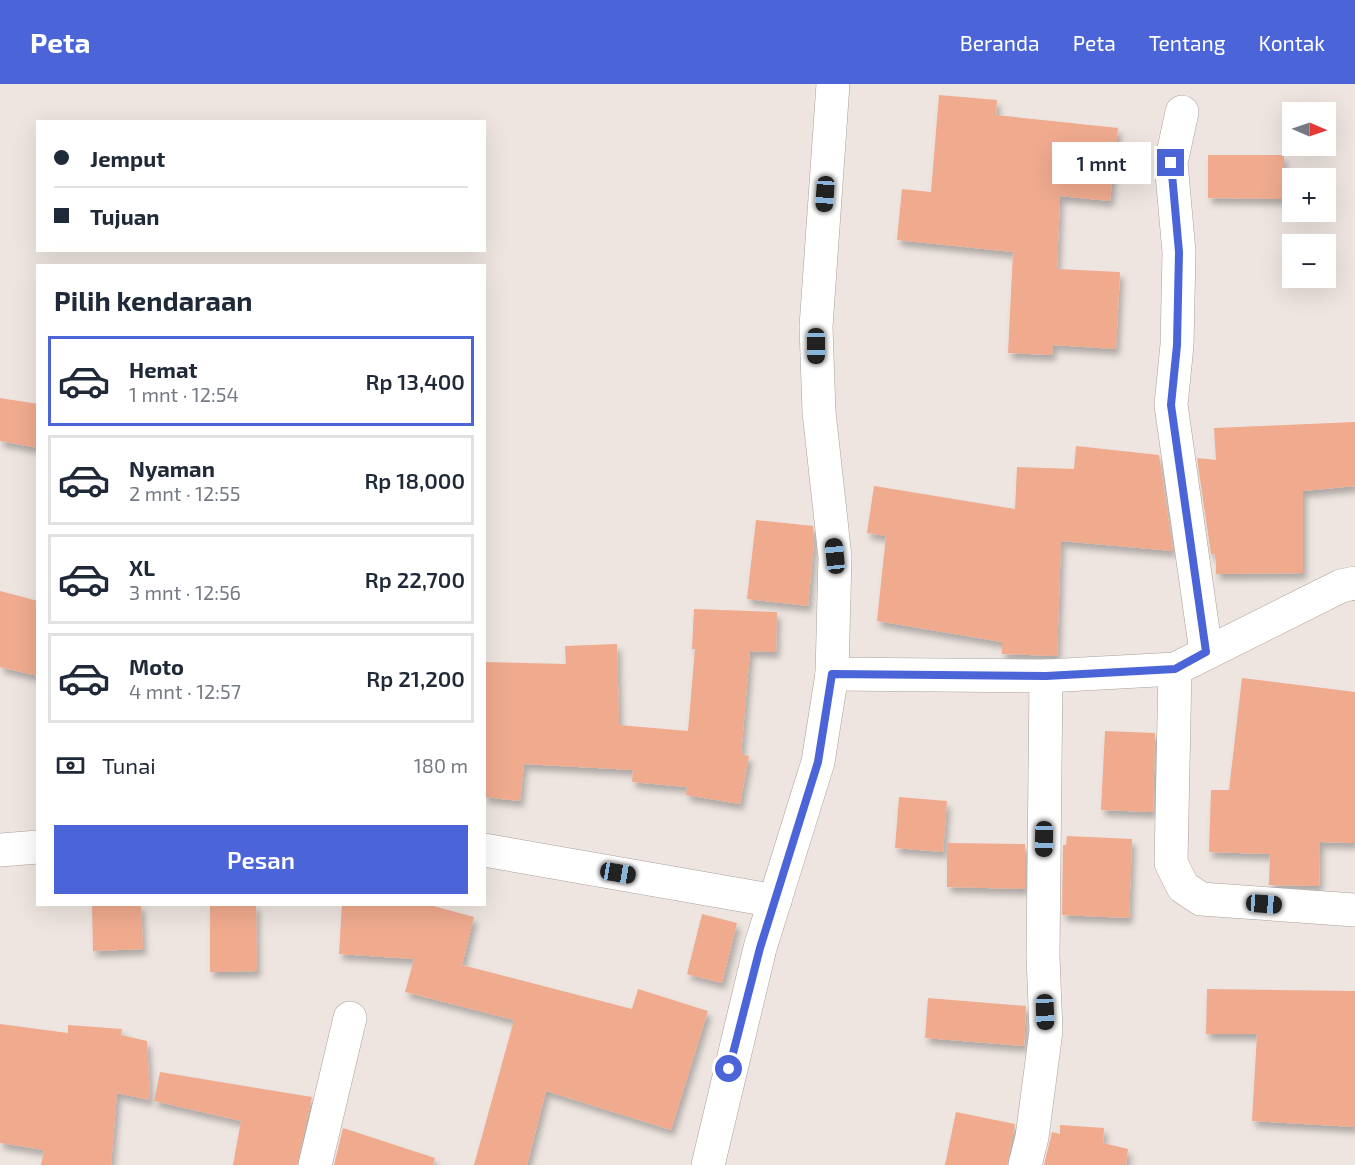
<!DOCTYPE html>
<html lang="id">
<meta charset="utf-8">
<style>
:root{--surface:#fff;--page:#f2f2f3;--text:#1f2937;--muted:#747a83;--line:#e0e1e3;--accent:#4b65d9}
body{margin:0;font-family:"Exo 2",sans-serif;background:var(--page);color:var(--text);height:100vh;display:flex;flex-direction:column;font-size:22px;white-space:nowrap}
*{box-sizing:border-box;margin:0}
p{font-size:20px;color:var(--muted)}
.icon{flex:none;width:33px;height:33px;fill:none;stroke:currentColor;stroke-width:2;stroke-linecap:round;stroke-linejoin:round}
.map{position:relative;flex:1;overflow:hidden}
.details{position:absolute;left:36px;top:180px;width:450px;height:642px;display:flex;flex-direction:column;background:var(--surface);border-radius:0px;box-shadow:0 6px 24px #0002}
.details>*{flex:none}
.guide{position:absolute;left:36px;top:36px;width:450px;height:132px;border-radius:0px;box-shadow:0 6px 24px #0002;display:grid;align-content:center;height:132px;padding:0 18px;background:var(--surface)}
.needle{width:39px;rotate:92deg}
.fabs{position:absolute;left:1282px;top:18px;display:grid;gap:12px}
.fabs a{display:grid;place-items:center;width:54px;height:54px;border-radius:0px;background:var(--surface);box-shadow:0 6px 24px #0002;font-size:30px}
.end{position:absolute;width:27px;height:27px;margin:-14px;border:8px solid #4b65d9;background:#fff;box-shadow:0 0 0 3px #fff}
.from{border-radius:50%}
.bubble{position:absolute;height:42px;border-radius:0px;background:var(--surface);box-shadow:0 6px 24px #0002;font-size:20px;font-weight:600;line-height:42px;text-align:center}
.car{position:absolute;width:18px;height:36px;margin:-18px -9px;border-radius:8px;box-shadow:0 0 4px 2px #0007;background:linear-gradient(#222 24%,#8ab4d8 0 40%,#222 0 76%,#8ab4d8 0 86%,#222 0)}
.guide b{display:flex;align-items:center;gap:21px;height:57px;font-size:22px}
.guide b+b{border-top:2px solid var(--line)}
.guide i{width:15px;height:15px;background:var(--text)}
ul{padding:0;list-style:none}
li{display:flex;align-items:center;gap:18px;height:90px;margin:0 12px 9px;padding:0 6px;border:3px solid var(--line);border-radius:0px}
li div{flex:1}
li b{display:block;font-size:22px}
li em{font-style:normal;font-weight:600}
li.active{border-color:var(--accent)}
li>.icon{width:54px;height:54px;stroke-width:1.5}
h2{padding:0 18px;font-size:27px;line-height:72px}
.pay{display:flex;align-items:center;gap:15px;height:66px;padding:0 18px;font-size:22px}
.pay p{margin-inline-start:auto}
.primary-button{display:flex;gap:12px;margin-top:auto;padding:12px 18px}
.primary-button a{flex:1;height:69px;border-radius:0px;background:var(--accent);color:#fff;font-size:24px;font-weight:600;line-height:69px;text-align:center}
header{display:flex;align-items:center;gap:36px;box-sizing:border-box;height:84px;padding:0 30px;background:var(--accent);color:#fff}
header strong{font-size:28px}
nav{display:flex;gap:33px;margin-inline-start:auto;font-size:21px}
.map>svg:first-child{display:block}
</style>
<header>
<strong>Peta</strong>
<nav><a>Beranda</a><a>Peta</a><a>Tentang</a><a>Kontak</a></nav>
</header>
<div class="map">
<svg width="1355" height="1081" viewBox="0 0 1355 1081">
<defs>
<filter id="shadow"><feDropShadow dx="3.5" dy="6" stdDeviation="3" flood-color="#0004"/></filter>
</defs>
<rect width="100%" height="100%" fill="#eee5e0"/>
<!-- building -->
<g fill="#f0ab8f" filter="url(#shadow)">
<path d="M 939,11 L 997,16 L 996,31 L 1118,44 L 1110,117 L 1060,112 L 1057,185 L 1120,188 L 1116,265 L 1053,261 L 1052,271 L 1008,269 L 1013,168 L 897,156 L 902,105 L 931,108 Z"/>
<path d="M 1208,71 L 1284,71 L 1283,115 L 1208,114 Z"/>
<path d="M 0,314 L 38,320 L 38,364 L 0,357 Z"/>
<path d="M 1355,338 L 1355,402 L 1303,407 L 1303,489 L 1216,490 L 1216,471 L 1211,470 L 1197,374 L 1216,376 L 1214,344 Z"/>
<path d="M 1076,362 L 1159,371 L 1173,467 L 1061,457 L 1057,572 L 1002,570 L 1002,558 L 877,537 L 886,452 L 867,449 L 874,402 L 1015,425 L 1017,383 L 1074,385 Z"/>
<path d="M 756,436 L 813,442 L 814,457 L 808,522 L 747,515 Z"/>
<path d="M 0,507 L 38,517 L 38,592 L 0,583 Z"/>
<path d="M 694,525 L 777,528 L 776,568 L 750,567 L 741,670 L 749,672 L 740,720 L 686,711 L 687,703 L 632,698 L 633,686 L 524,680 L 520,717 L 484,713 L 484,578 L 566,580 L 565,562 L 617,560 L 619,641 L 688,647 L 695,565 L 692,565 Z"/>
<path d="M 1242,594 L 1355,608 L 1355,759 L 1320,758 L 1319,802 L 1269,801 L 1270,770 L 1209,768 L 1211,706 L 1229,706 Z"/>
<path d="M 1105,647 L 1155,649 L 1153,728 L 1101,726 Z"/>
<path d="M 899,713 L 947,717 L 943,768 L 895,764 Z"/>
<path d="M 1067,752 L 1132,755 L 1129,834 L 1062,831 L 1063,761 L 1066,761 Z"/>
<path d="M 947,759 L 1025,760 L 1025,805 L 947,803 Z"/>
<path d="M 92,820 L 141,820 L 143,865 L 93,867 Z"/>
<path d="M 210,820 L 256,820 L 257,887 L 210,888 Z"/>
<path d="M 342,820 L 426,820 L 474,833 L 462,881 L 632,925 L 638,905 L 708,927 L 671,1046 L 546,1007 L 527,1081 L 474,1081 L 514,936 L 405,908 L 414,875 L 339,870 Z"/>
<path d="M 702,830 L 737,839 L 722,899 L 687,890 Z"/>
<path d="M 1207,905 L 1355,907 L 1355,1043 L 1252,1037 L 1257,950 L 1206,950 Z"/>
<path d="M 928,914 L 1026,922 L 1024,962 L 925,954 Z"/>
<path d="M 0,940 L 68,949 L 68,941 L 122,945 L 121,951 L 147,957 L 150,1016 L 117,1009 L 111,1081 L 41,1081 L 44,1066 L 0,1059 Z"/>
<path d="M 160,988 L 312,1013 L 297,1081 L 233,1081 L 241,1037 L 154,1017 Z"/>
<path d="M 956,1028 L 1015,1040 L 1007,1081 L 945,1081 Z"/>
<path d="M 1060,1041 L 1104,1044 L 1103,1059 L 1128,1065 L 1126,1081 L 1044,1081 L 1052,1048 L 1060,1050 Z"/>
<path d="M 343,1044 L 435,1074 L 433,1081 L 334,1081 Z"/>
</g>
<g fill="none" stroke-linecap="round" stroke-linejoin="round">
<!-- street casing -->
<g stroke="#a9a09b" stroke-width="34">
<g id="street">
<path d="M 1182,28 L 1171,79 L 1179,168 L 1177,261 L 1171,321 L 1206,568"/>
<path d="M 1175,585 L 1171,779 L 1183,803 L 1201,815 L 1355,826"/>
<path d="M 832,590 L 1046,592 L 1175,585 L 1341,502 L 1355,499"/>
<path d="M 0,766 L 38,763"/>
<path d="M 484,766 L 775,817"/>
<path d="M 315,1081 L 350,934"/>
<path d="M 708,1081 L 760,864 L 818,678 L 832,590 L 835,473 L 819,328 L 816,243 L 833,0"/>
<path d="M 1025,1081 L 1032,1053 L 1046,947 L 1043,872 L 1046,592"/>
</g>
</g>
<!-- street -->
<use href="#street" stroke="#fff" stroke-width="33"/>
</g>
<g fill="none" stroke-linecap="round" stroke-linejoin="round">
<!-- route -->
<path stroke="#4b65d9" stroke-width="8" d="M 729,985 L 760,864 L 818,678 L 832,590 L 1046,592 L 1175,585 L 1206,568 L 1171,321 L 1177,261 L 1179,168 L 1171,79"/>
</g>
</svg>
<div class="fabs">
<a><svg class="needle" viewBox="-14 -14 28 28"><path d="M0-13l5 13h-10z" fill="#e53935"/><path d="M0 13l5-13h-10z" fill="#747a83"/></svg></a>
<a>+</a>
<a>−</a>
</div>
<i class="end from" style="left:729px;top:985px"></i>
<i class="end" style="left:1171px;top:79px"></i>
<div class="bubble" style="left:1052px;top:58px;width:99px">1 mnt</div>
<i class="car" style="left:825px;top:110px;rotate:184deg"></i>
<i class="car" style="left:816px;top:262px;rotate:180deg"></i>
<i class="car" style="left:835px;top:472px;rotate:354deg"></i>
<i class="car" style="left:1044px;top:755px;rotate:181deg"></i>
<i class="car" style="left:618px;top:789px;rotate:100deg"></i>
<i class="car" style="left:1264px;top:820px;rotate:94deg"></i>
<i class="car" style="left:1045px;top:928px;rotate:178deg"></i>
<div class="guide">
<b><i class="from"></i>Jemput</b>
<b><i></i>Tujuan</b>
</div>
<section class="details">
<h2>Pilih kendaraan</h2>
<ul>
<li class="active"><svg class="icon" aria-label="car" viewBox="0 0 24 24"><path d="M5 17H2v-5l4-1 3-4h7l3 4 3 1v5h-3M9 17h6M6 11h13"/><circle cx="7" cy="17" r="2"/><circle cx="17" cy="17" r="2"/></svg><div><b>Hemat</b><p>1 mnt · 12:54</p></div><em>Rp 13,400</em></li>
<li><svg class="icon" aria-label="car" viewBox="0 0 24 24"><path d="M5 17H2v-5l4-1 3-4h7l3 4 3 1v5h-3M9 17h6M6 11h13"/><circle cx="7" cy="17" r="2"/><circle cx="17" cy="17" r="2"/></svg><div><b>Nyaman</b><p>2 mnt · 12:55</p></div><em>Rp 18,000</em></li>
<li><svg class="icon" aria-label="car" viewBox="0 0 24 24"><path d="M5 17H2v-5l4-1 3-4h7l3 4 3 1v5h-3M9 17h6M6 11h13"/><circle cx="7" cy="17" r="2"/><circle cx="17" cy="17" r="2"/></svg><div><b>XL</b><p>3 mnt · 12:56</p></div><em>Rp 22,700</em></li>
<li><svg class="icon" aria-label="car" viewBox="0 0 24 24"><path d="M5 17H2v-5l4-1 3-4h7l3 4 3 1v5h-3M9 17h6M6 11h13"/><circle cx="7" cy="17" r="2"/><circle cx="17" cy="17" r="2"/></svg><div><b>Moto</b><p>4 mnt · 12:57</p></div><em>Rp 21,200</em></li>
</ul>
<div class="pay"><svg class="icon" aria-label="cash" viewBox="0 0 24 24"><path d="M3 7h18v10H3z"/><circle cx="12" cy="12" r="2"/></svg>Tunai<p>180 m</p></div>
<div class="primary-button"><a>Pesan</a></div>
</section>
</div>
